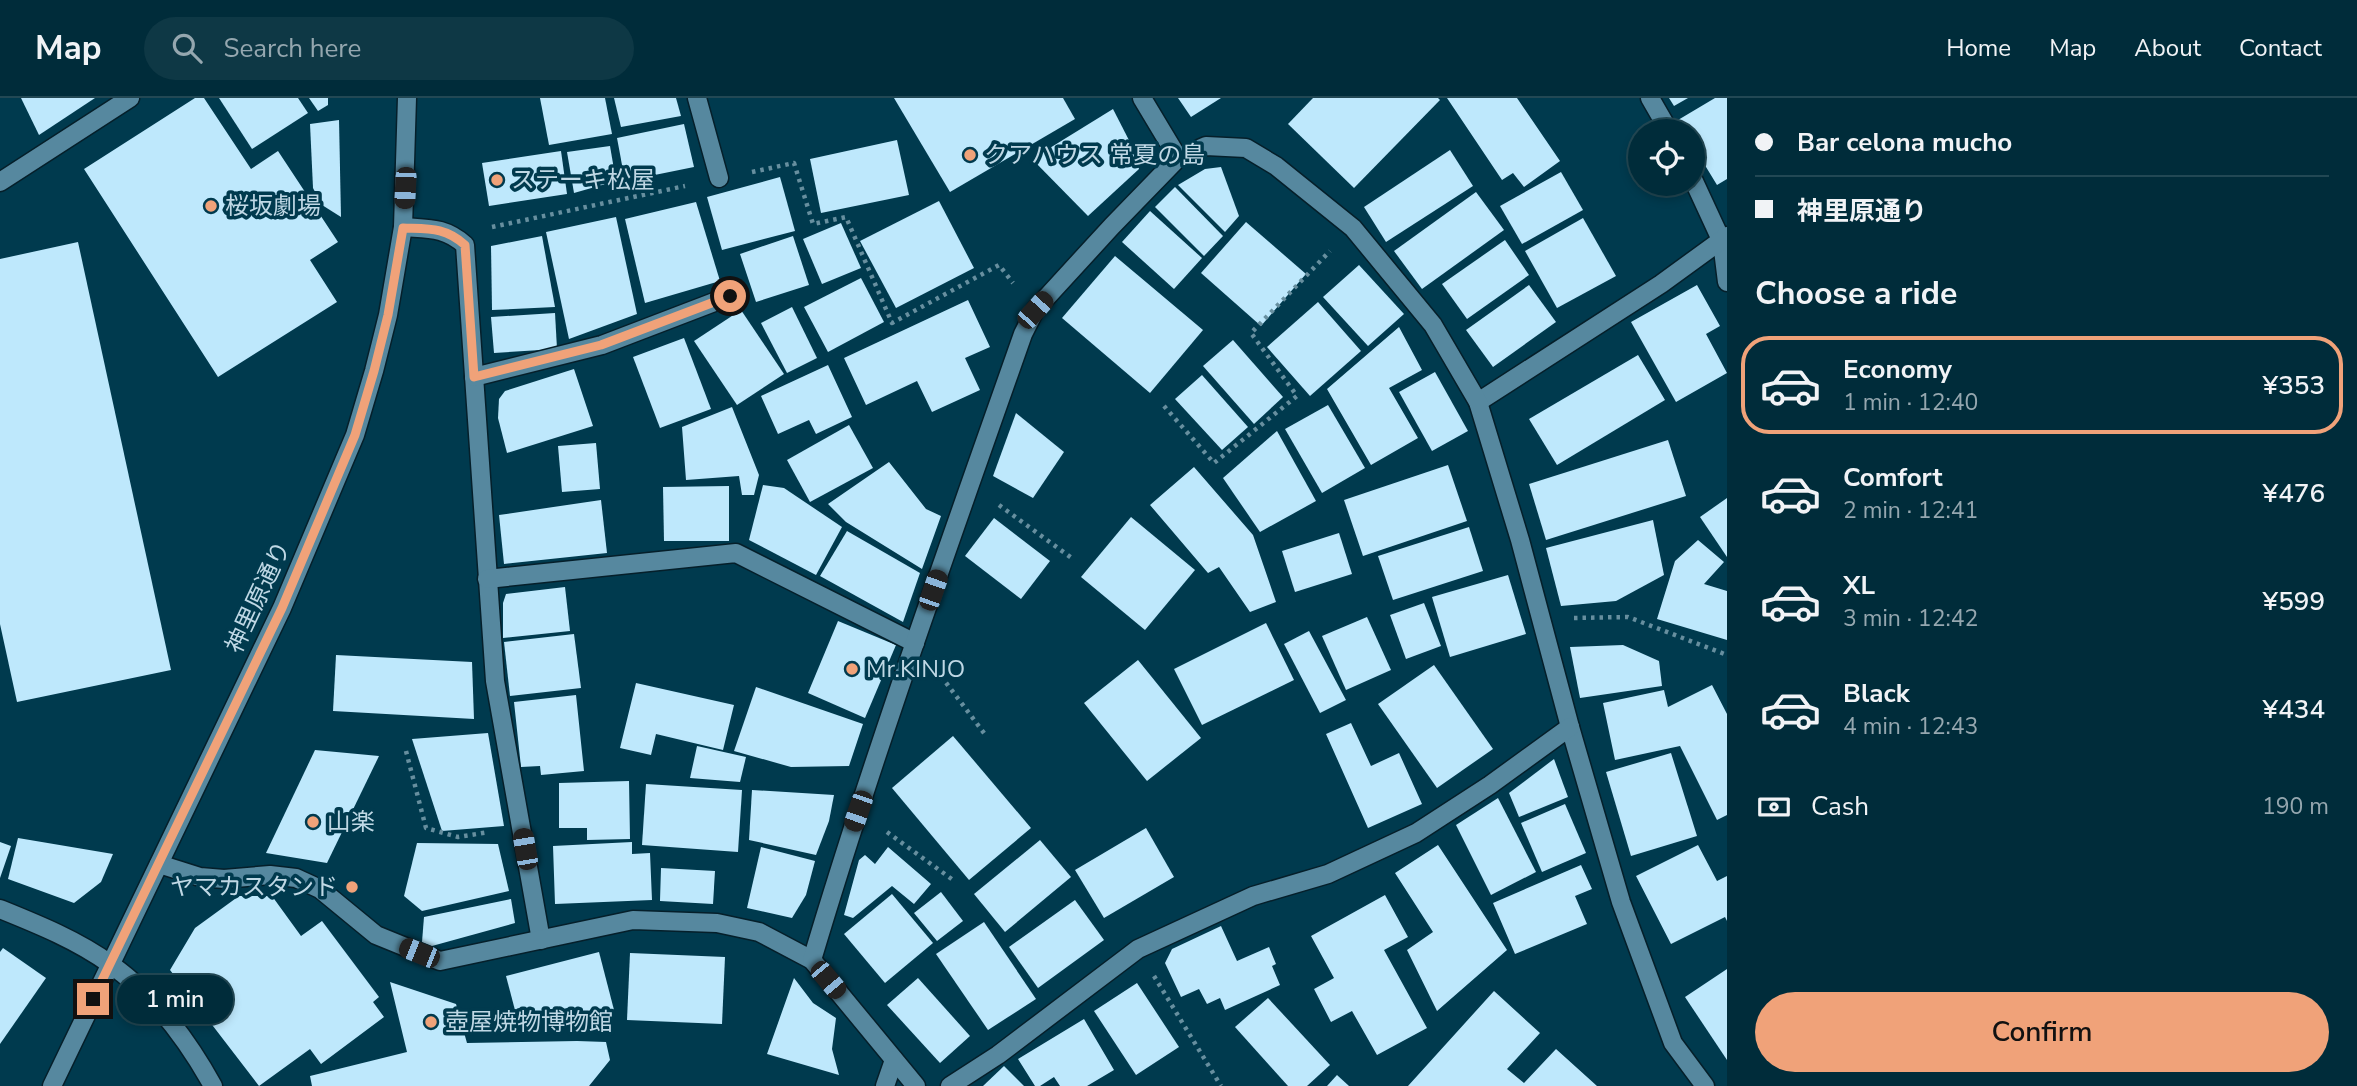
<!DOCTYPE html>
<meta charset="utf-8">
<style>
:root{--surface:#002c3a;--page:#0e3845;--text:#f1f3f6;--muted:#95a7af;--line:#224854;--accent:#f0a279}
body{margin:0;font-family:"Nunito Sans","Noto Sans JP",sans-serif;background:var(--page);color:var(--text);height:100vh;display:flex;flex-direction:column;font-size:26px;white-space:nowrap}
*{box-sizing:border-box;margin:0}
p{font-size:23px;color:var(--muted)}
.icon{flex:none;width:38px;height:38px;fill:none;stroke:currentColor;stroke-width:2;stroke-linecap:round;stroke-linejoin:round}
.map{position:relative;flex:1;overflow:hidden}
.drawer{display:flex;flex-direction:column;background:var(--surface);width:630px}
.drawer>*{flex:none}
.top-card{display:grid;align-content:center;height:154px;padding:0 28px;background:var(--surface)}
.buttons{position:absolute;left:1628px;top:21px;display:grid;gap:14px}
.buttons a{display:grid;place-items:center;width:77px;height:77px;border-radius:50%;background:var(--surface);box-shadow:0 4px 10px #0003,0 0 0 2px var(--line);font-size:35px}
.end{position:absolute;width:32px;height:32px;margin:-16px;border:9px solid #f0a279;background:#111;box-shadow:0 0 0 4px #111}
.from{border-radius:50%}
.bubble{position:absolute;height:49px;border-radius:24px;background:var(--surface);box-shadow:0 4px 10px #0003,0 0 0 2px var(--line);font-size:23px;font-weight:600;line-height:49px;text-align:center}
.car{position:absolute;width:21px;height:42px;margin:-21px -10px;border-radius:9px;box-shadow:0 0 5px 2px #0007;background:linear-gradient(#222 24%,#8ab4d8 0 40%,#222 0 76%,#8ab4d8 0 86%,#222 0)}
.top-card b{display:flex;align-items:center;gap:24px;height:66px;font-size:26px}
.top-card b+b{border-top:2px solid var(--line)}
.top-card i{width:18px;height:18px;background:var(--text)}
ul{padding:0;list-style:none}
li{display:flex;align-items:center;gap:21px;height:98px;margin:0 14px 10px;padding:0 14px;border:4px solid transparent;border-radius:28px}
li div{flex:1}
li b{display:block;font-size:26px}
li em{font-style:normal;font-weight:600}
li.active{border-color:var(--accent)}
li>.icon{width:63px;height:63px;stroke-width:1.5}
h2{padding:0 28px;font-size:32px;line-height:84px}
.pay{display:flex;align-items:center;gap:18px;height:77px;padding:0 28px;font-size:26px}
.pay p{margin-inline-start:auto}
.primary-button{display:flex;gap:14px;margin-top:auto;padding:14px 28px}
.primary-button a{flex:1;height:80px;border-radius:42px;background:var(--accent);color:#111;font-size:28px;font-weight:600;line-height:80px;text-align:center}
header{display:flex;align-items:center;gap:42px;box-sizing:border-box;height:98px;padding:0 35px;background:var(--surface);border-bottom:2px solid var(--line)}
header strong{font-size:33px}
nav{display:flex;gap:38px;margin-inline-start:auto;font-size:24px}
.search{width:490px;height:63px;background:var(--page);display:flex;align-items:center;gap:18px;box-sizing:border-box;padding:0 24px;border-radius:38px;color:var(--muted);font-size:26px}
main{display:flex;flex:1;min-height:0}
.map>svg:first-child{display:block}
</style>
<header>
<strong>Map</strong>
<div class="search"><svg class="icon" aria-label="search" viewBox="0 0 24 24"><circle cx="10" cy="10" r="6"/><path d="M15 15l6 6"/></svg>Search here</div>
<nav><a>Home</a><a>Map</a><a>About</a><a>Contact</a></nav>
</header>
<main>
<div class="map">
<svg width="1727" height="988" viewBox="0 0 1727 988">
<rect width="100%" height="100%" fill="#003a4e"/>
<!-- building -->
<g fill="#bee8fc">
<path d="M 21,0 L 95,0 L 39,37 Z"/>
<path d="M 195,0 L 204,0 L 251,71 L 278,53 L 338,144 L 310,162 L 337,204 L 218,279 L 84,71 Z"/>
<path d="M 219,0 L 298,0 L 308,15 L 252,51 Z"/>
<path d="M 309,0 L 328,0 L 328,7 L 318,13 Z"/>
<path d="M 540,0 L 605,0 L 612,36 L 549,47 Z"/>
<path d="M 614,0 L 676,0 L 681,18 L 621,29 Z"/>
<path d="M 894,0 L 1063,0 L 1075,21 L 950,94 Z"/>
<path d="M 1178,0 L 1221,0 L 1191,19 Z"/>
<path d="M 1313,0 L 1438,0 L 1440,2 L 1354,90 L 1288,26 Z"/>
<path d="M 1447,0 L 1517,0 L 1560,63 L 1524,89 L 1513,75 L 1502,82 Z"/>
<path d="M 1669,0 L 1688,0 L 1674,8 Z"/>
<path d="M 1715,0 L 1727,0 L 1727,81 L 1717,87 L 1692,46 L 1692,33 L 1685,33 L 1678,22 Z"/>
<path d="M 1113,11 L 1134,52 L 1139,71 L 1088,118 L 1032,61 Z"/>
<path d="M 339,22 L 341,119 L 322,107 L 313,90 L 310,26 Z"/>
<path d="M 684,26 L 694,69 L 625,83 L 617,40 Z"/>
<path d="M 897,42 L 909,97 L 821,115 L 810,61 Z"/>
<path d="M 610,48 L 616,83 L 574,95 L 567,54 Z"/>
<path d="M 1450,52 L 1473,88 L 1386,144 L 1364,109 Z"/>
<path d="M 561,53 L 567,96 L 489,108 L 482,65 Z"/>
<path d="M 1221,69 L 1239,118 L 1225,134 L 1178,87 L 1205,71 Z"/>
<path d="M 1561,74 L 1583,112 L 1522,146 L 1500,108 Z"/>
<path d="M 780,79 L 795,133 L 722,152 L 707,99 Z"/>
<path d="M 1175,89 L 1223,138 L 1204,158 L 1155,109 Z"/>
<path d="M 1476,94 L 1504,132 L 1422,191 L 1394,153 Z"/>
<path d="M 939,103 L 974,170 L 896,210 L 860,143 Z"/>
<path d="M 696,104 L 720,183 L 645,205 L 625,121 Z"/>
<path d="M 1150,113 L 1202,160 L 1174,191 L 1122,144 Z"/>
<path d="M 616,119 L 637,216 L 569,241 L 546,134 Z"/>
<path d="M 1583,120 L 1616,178 L 1557,210 L 1525,153 Z"/>
<path d="M 1246,124 L 1306,176 L 1261,228 L 1201,175 Z"/>
<path d="M 841,125 L 861,170 L 822,186 L 803,141 Z"/>
<path d="M 542,138 L 555,209 L 492,212 L 491,148 Z"/>
<path d="M 793,138 L 809,187 L 756,204 L 740,156 Z"/>
<path d="M 1505,142 L 1529,177 L 1467,221 L 1442,186 Z"/>
<path d="M 78,144 L 171,572 L 17,604 L 0,526 L 0,161 Z"/>
<path d="M 1115,158 L 1203,232 L 1150,295 L 1062,220 Z"/>
<path d="M 1359,167 L 1404,216 L 1368,248 L 1323,199 Z"/>
<path d="M 861,180 L 884,224 L 828,254 L 804,209 Z"/>
<path d="M 1529,187 L 1556,224 L 1493,269 L 1466,232 Z"/>
<path d="M 1697,187 L 1720,228 L 1706,236 L 1727,275 L 1676,304 L 1631,224 Z"/>
<path d="M 968,202 L 990,249 L 965,260 L 980,292 L 932,314 L 917,283 L 866,307 L 844,260 Z"/>
<path d="M 1318,204 L 1361,253 L 1310,298 L 1267,249 Z"/>
<path d="M 792,209 L 817,260 L 787,275 L 761,225 Z"/>
<path d="M 741,212 L 784,276 L 737,307 L 694,243 Z"/>
<path d="M 555,215 L 557,251 L 494,255 L 491,219 Z"/>
<path d="M 1399,229 L 1422,272 L 1389,290 L 1418,340 L 1371,367 L 1327,291 Z"/>
<path d="M 684,240 L 711,311 L 660,330 L 633,259 Z"/>
<path d="M 1233,242 L 1283,299 L 1254,326 L 1203,268 Z"/>
<path d="M 1638,257 L 1665,302 L 1557,367 L 1529,321 Z"/>
<path d="M 828,267 L 852,319 L 816,336 L 809,322 L 778,336 L 761,298 Z"/>
<path d="M 574,271 L 593,328 L 507,355 L 498,320 L 499,301 L 505,293 Z"/>
<path d="M 1435,274 L 1468,333 L 1432,353 L 1399,294 Z"/>
<path d="M 1202,277 L 1248,329 L 1222,352 L 1175,301 Z"/>
<path d="M 1328,307 L 1365,370 L 1322,395 L 1285,331 Z"/>
<path d="M 732,309 L 759,377 L 754,397 L 742,397 L 739,378 L 686,382 L 682,329 Z"/>
<path d="M 1016,315 L 1064,354 L 1033,400 L 993,378 Z"/>
<path d="M 849,327 L 873,370 L 810,404 L 787,362 Z"/>
<path d="M 1277,333 L 1316,403 L 1260,434 L 1223,380 Z"/>
<path d="M 1668,342 L 1686,398 L 1546,442 L 1529,386 Z"/>
<path d="M 596,345 L 600,391 L 562,394 L 558,348 Z"/>
<path d="M 889,364 L 926,411 L 941,418 L 922,471 L 846,424 L 828,406 Z"/>
<path d="M 1448,367 L 1467,423 L 1363,458 L 1344,402 Z"/>
<path d="M 1194,369 L 1253,437 L 1276,504 L 1250,514 L 1219,469 L 1208,475 L 1150,407 Z"/>
<path d="M 763,387 L 784,390 L 842,429 L 816,477 L 749,442 Z"/>
<path d="M 729,388 L 729,443 L 664,443 L 663,389 Z"/>
<path d="M 1727,400 L 1727,459 L 1700,419 Z"/>
<path d="M 601,402 L 607,455 L 504,466 L 499,417 Z"/>
<path d="M 1131,419 L 1195,472 L 1145,532 L 1081,479 Z"/>
<path d="M 994,420 L 1050,463 L 1021,501 L 965,458 Z"/>
<path d="M 1653,422 L 1664,477 L 1616,503 L 1561,508 L 1546,450 Z"/>
<path d="M 1469,429 L 1483,473 L 1393,502 L 1378,458 Z"/>
<path d="M 847,433 L 920,475 L 903,524 L 820,478 Z"/>
<path d="M 1339,435 L 1352,476 L 1295,494 L 1282,453 Z"/>
<path d="M 1698,442 L 1724,464 L 1704,486 L 1727,493 L 1727,542 L 1657,521 L 1675,463 Z"/>
<path d="M 1508,477 L 1526,536 L 1450,559 L 1432,499 Z"/>
<path d="M 565,489 L 570,533 L 503,540 L 503,505 L 506,496 Z"/>
<path d="M 1424,505 L 1441,548 L 1406,561 L 1390,517 Z"/>
<path d="M 1367,519 L 1391,572 L 1346,592 L 1322,538 Z"/>
<path d="M 838,523 L 896,547 L 865,620 L 808,595 Z"/>
<path d="M 1266,525 L 1294,582 L 1202,627 L 1174,571 Z"/>
<path d="M 1309,533 L 1346,602 L 1320,615 L 1284,546 Z"/>
<path d="M 574,536 L 581,590 L 510,598 L 504,544 Z"/>
<path d="M 1623,547 L 1659,563 L 1662,588 L 1580,600 L 1570,549 Z"/>
<path d="M 336,557 L 472,564 L 474,621 L 333,613 Z"/>
<path d="M 1138,562 L 1201,640 L 1147,683 L 1084,605 Z"/>
<path d="M 1434,567 L 1493,651 L 1437,690 L 1378,606 Z"/>
<path d="M 636,585 L 734,607 L 723,652 L 656,636 L 651,657 L 620,650 Z"/>
<path d="M 1712,587 L 1727,616 L 1727,717 L 1717,722 L 1680,648 L 1615,662 L 1603,605 L 1664,592 L 1668,609 Z"/>
<path d="M 756,589 L 863,626 L 849,668 L 791,669 L 734,653 Z"/>
<path d="M 576,597 L 584,673 L 541,677 L 540,668 L 521,669 L 514,604 Z"/>
<path d="M 1351,625 L 1371,668 L 1399,655 L 1422,706 L 1368,730 L 1326,636 Z"/>
<path d="M 488,635 L 504,728 L 442,733 L 412,641 Z"/>
<path d="M 953,638 L 1031,730 L 969,782 L 892,690 Z"/>
<path d="M 697,648 L 746,659 L 740,684 L 690,680 Z"/>
<path d="M 315,652 L 379,658 L 327,765 L 266,755 Z"/>
<path d="M 1671,655 L 1697,738 L 1631,758 L 1606,674 Z"/>
<path d="M 1554,661 L 1568,699 L 1519,719 L 1509,695 Z"/>
<path d="M 629,683 L 630,741 L 587,742 L 587,730 L 559,730 L 559,685 Z"/>
<path d="M 646,686 L 742,692 L 738,754 L 642,747 Z"/>
<path d="M 752,692 L 834,697 L 829,723 L 816,757 L 749,742 Z"/>
<path d="M 1498,700 L 1536,774 L 1491,797 L 1456,727 Z"/>
<path d="M 1565,706 L 1586,755 L 1542,774 L 1521,725 Z"/>
<path d="M 1146,730 L 1174,779 L 1104,820 L 1075,772 Z"/>
<path d="M 18,740 L 113,756 L 101,784 L 74,805 L 8,781 Z"/>
<path d="M 1040,742 L 1071,779 L 1005,834 L 974,796 Z"/>
<path d="M 0,744 L 11,748 L 0,780 Z"/>
<path d="M 632,744 L 632,756 L 650,755 L 652,802 L 555,806 L 553,748 Z"/>
<path d="M 417,745 L 498,746 L 509,793 L 422,813 L 404,798 Z"/>
<path d="M 1438,747 L 1507,852 L 1437,913 L 1407,852 L 1433,834 L 1395,775 Z"/>
<path d="M 1698,747 L 1717,783 L 1727,778 L 1727,823 L 1725,819 L 1671,846 L 1636,778 Z"/>
<path d="M 761,749 L 815,763 L 806,797 L 792,820 L 747,810 Z"/>
<path d="M 888,749 L 931,786 L 914,806 L 892,788 L 853,820 L 844,817 L 859,762 L 865,757 L 875,766 Z"/>
<path d="M 1581,767 L 1592,791 L 1575,798 L 1587,826 L 1515,856 L 1493,805 Z"/>
<path d="M 661,770 L 715,773 L 713,806 L 660,803 Z"/>
<path d="M 941,794 L 963,823 L 937,843 L 914,815 Z"/>
<path d="M 892,796 L 933,845 L 885,885 L 844,836 Z"/>
<path d="M 1385,797 L 1408,839 L 1384,852 L 1427,930 L 1377,957 L 1352,913 L 1331,924 L 1314,891 L 1334,880 L 1311,838 Z"/>
<path d="M 239,798 L 272,798 L 301,838 L 322,823 L 379,899 L 373,904 L 384,919 L 321,966 L 310,951 L 259,988 L 170,872 L 195,830 Z"/>
<path d="M 511,801 L 515,825 L 432,848 L 422,844 L 424,819 Z"/>
<path d="M 1075,802 L 1104,842 L 1038,890 L 1009,849 Z"/>
<path d="M 984,824 L 1036,901 L 988,932 L 936,856 Z"/>
<path d="M 1221,828 L 1237,863 L 1269,849 L 1276,866 L 1272,868 L 1280,887 L 1225,912 L 1220,900 L 1207,906 L 1199,891 L 1181,899 L 1165,865 L 1172,851 Z"/>
<path d="M 3,850 L 46,880 L 0,946 L 0,854 Z"/>
<path d="M 599,854 L 614,912 L 521,935 L 506,878 Z"/>
<path d="M 630,855 L 725,859 L 722,926 L 627,922 Z"/>
<path d="M 1727,871 L 1727,962 L 1685,899 Z"/>
<path d="M 794,880 L 813,905 L 836,920 L 832,951 L 839,977 L 767,956 Z"/>
<path d="M 918,880 L 970,938 L 940,965 L 887,907 Z"/>
<path d="M 390,884 L 456,906 L 467,945 L 577,943 L 606,944 L 610,962 L 589,988 L 312,988 L 310,978 L 407,954 Z"/>
<path d="M 1137,885 L 1179,949 L 1136,977 L 1094,913 Z"/>
<path d="M 1494,893 L 1540,935 L 1507,971 L 1524,985 L 1556,951 L 1597,988 L 1408,988 Z"/>
<path d="M 1268,900 L 1330,967 L 1307,988 L 1288,988 L 1235,929 Z"/>
<path d="M 1084,921 L 1114,972 L 1087,988 L 1060,988 L 1054,979 L 1040,988 L 1035,988 L 1018,961 Z"/>
<path d="M 1004,968 L 1024,988 L 983,988 Z"/>
<path d="M 1337,977 L 1349,988 L 1327,988 Z"/>
</g>
<g fill="none" stroke-linecap="round" stroke-linejoin="round">
<!-- minor casing -->
<g stroke="#051f2a" stroke-width="21">
<g id="minor">
<path d="M 697,0 L 719,80"/>
<path d="M 1142,0 L 1178,60"/>
<path d="M 1650,0 L 1669,33"/>
<path d="M 1692,79 L 1722,144 L 1727,184"/>
<path d="M 0,84 L 130,0"/>
<path d="M 403,129 C 429,131 445,129 465,147 L 495,583 L 541,842"/>
<path d="M 474,279 L 602,247 L 730,198"/>
<path d="M 1478,304 L 1661,186 L 1727,138"/>
<path d="M 487,481 L 736,455 L 915,545"/>
<path d="M 159,766 L 200,779 L 224,781 L 270,777 L 296,780 L 320,791 L 376,837 L 440,863 L 633,822 L 717,825 L 759,834 L 812,862 L 916,988"/>
<path d="M 0,811 C 37,826 77,842 110,866 C 153,896 188,943 213,988"/>
<path d="M 812,862 C 875,651 950,444 1023,236 L 1035,212 L 1112,128 L 1178,60 L 1206,48 L 1246,50 L 1276,68 L 1353,130 L 1433,227 L 1478,304 L 1520,442 L 1570,629 L 1621,804 L 1673,945 L 1705,988"/>
<path d="M 52,988 L 282,510 L 355,337 L 374,273 L 388,217 L 403,129 L 407,0"/>
<path d="M 885,988 L 894,962"/>
<path d="M 950,988 L 998,957 L 1138,851 L 1253,798 L 1328,776 L 1416,735 L 1490,687 L 1570,629"/>
</g>
</g>
<!-- path -->
<g stroke="#678f9f" stroke-width="4.5" stroke-dasharray="3.5 5" stroke-linecap="butt">
<path d="M 752,74 L 794,65 L 813,126 L 846,119 L 892,225 L 999,167 L 1013,185"/>
<path d="M 492,129 L 685,88"/>
<path d="M 1164,308 L 1214,365 L 1297,298 L 1251,235 L 1330,153"/>
<path d="M 999,407 L 1073,461"/>
<path d="M 1574,520 L 1628,519 L 1727,557"/>
<path d="M 941,578 L 987,639"/>
<path d="M 406,653 L 426,730 L 458,739 L 489,734"/>
<path d="M 887,734 L 953,782"/>
<path d="M 1154,878 L 1221,988"/>
</g>
<!-- minor -->
<use href="#minor" stroke="#56889f" stroke-width="18"/>
</g>
<g fill="none" stroke-linecap="round" stroke-linejoin="round">
<!-- route -->
<path stroke="#f0a279" stroke-width="9" d="M 93,901 L 282,510 L 355,337 L 374,273 L 388,217 L 403,130 C 429,131 445,129 465,147 L 474,279 L 601,247 L 730,198"/>
</g>
<!-- markers -->
<g fill="#f0a279" stroke="#003a4e" stroke-width="2.5">
<circle cx="970" cy="57" r="7"/>
<circle cx="497" cy="82" r="7"/>
<circle cx="211" cy="108" r="7"/>
<circle cx="852" cy="571" r="7"/>
<circle cx="313" cy="724" r="7"/>
<circle cx="352" cy="789" r="7"/>
<circle cx="431" cy="924" r="7"/>
</g>
<g text-anchor="middle" dominant-baseline="central" stroke-width="7" stroke-linejoin="round" paint-order="stroke">
<!-- poi labels -->
<g font-size="24" fill="#bfd8e5" stroke="#003a4e" text-anchor="start">
<text x="984" y="57">クアハウス 常夏の島</text>
<text x="511" y="82">ステーキ松屋</text>
<text x="225" y="108">桜坂劇場</text>
<text x="866" y="571">Mr.KINJO</text>
<text x="327" y="724">山楽</text>
<text x="338" y="789" text-anchor="end">ヤマカスタンド</text>
<text x="445" y="924">壺屋焼物博物館</text>
</g>
<!-- street labels -->
<g font-size="24" fill="#bfd8e5" stroke="#003a4e">
<text transform="translate(258 499) rotate(-65)">神里原通り</text>
</g>
</g>
</svg>
<div class="buttons">
<a><svg class="icon" aria-label="locate" viewBox="0 0 24 24"><circle cx="12" cy="12" r="6"/><path d="M12 2v4M12 18v4M2 12h4M18 12h4"/></svg></a>
</div>
<i class="end from" style="left:730px;top:198px"></i>
<i class="end" style="left:93px;top:901px"></i>
<div class="bubble" style="left:117px;top:877px;width:116px">1 min</div>
<i class="car" style="left:405px;top:90px;rotate:183deg"></i>
<i class="car" style="left:1035px;top:212px;rotate:42deg"></i>
<i class="car" style="left:933px;top:492px;rotate:19deg"></i>
<i class="car" style="left:858px;top:713px;rotate:199deg"></i>
<i class="car" style="left:525px;top:751px;rotate:350deg"></i>
<i class="car" style="left:419px;top:855px;rotate:292deg"></i>
<i class="car" style="left:828px;top:882px;rotate:140deg"></i>
</div>
<section class="drawer">
<div class="top-card">
<b><i class="from"></i>Bar celona mucho</b>
<b><i></i>神里原通り</b>
</div>
<h2>Choose a ride</h2>
<ul>
<li class="active"><svg class="icon" aria-label="car" viewBox="0 0 24 24"><path d="M5 17H2v-5l4-1 3-4h7l3 4 3 1v5h-3M9 17h6M6 11h13"/><circle cx="7" cy="17" r="2"/><circle cx="17" cy="17" r="2"/></svg><div><b>Economy</b><p>1 min · 12:40</p></div><em>¥353</em></li>
<li><svg class="icon" aria-label="car" viewBox="0 0 24 24"><path d="M5 17H2v-5l4-1 3-4h7l3 4 3 1v5h-3M9 17h6M6 11h13"/><circle cx="7" cy="17" r="2"/><circle cx="17" cy="17" r="2"/></svg><div><b>Comfort</b><p>2 min · 12:41</p></div><em>¥476</em></li>
<li><svg class="icon" aria-label="car" viewBox="0 0 24 24"><path d="M5 17H2v-5l4-1 3-4h7l3 4 3 1v5h-3M9 17h6M6 11h13"/><circle cx="7" cy="17" r="2"/><circle cx="17" cy="17" r="2"/></svg><div><b>XL</b><p>3 min · 12:42</p></div><em>¥599</em></li>
<li><svg class="icon" aria-label="car" viewBox="0 0 24 24"><path d="M5 17H2v-5l4-1 3-4h7l3 4 3 1v5h-3M9 17h6M6 11h13"/><circle cx="7" cy="17" r="2"/><circle cx="17" cy="17" r="2"/></svg><div><b>Black</b><p>4 min · 12:43</p></div><em>¥434</em></li>
</ul>
<div class="pay"><svg class="icon" aria-label="cash" viewBox="0 0 24 24"><path d="M3 7h18v10H3z"/><circle cx="12" cy="12" r="2"/></svg>Cash<p>190 m</p></div>
<div class="primary-button"><a>Confirm</a></div>
</section>
</main>
